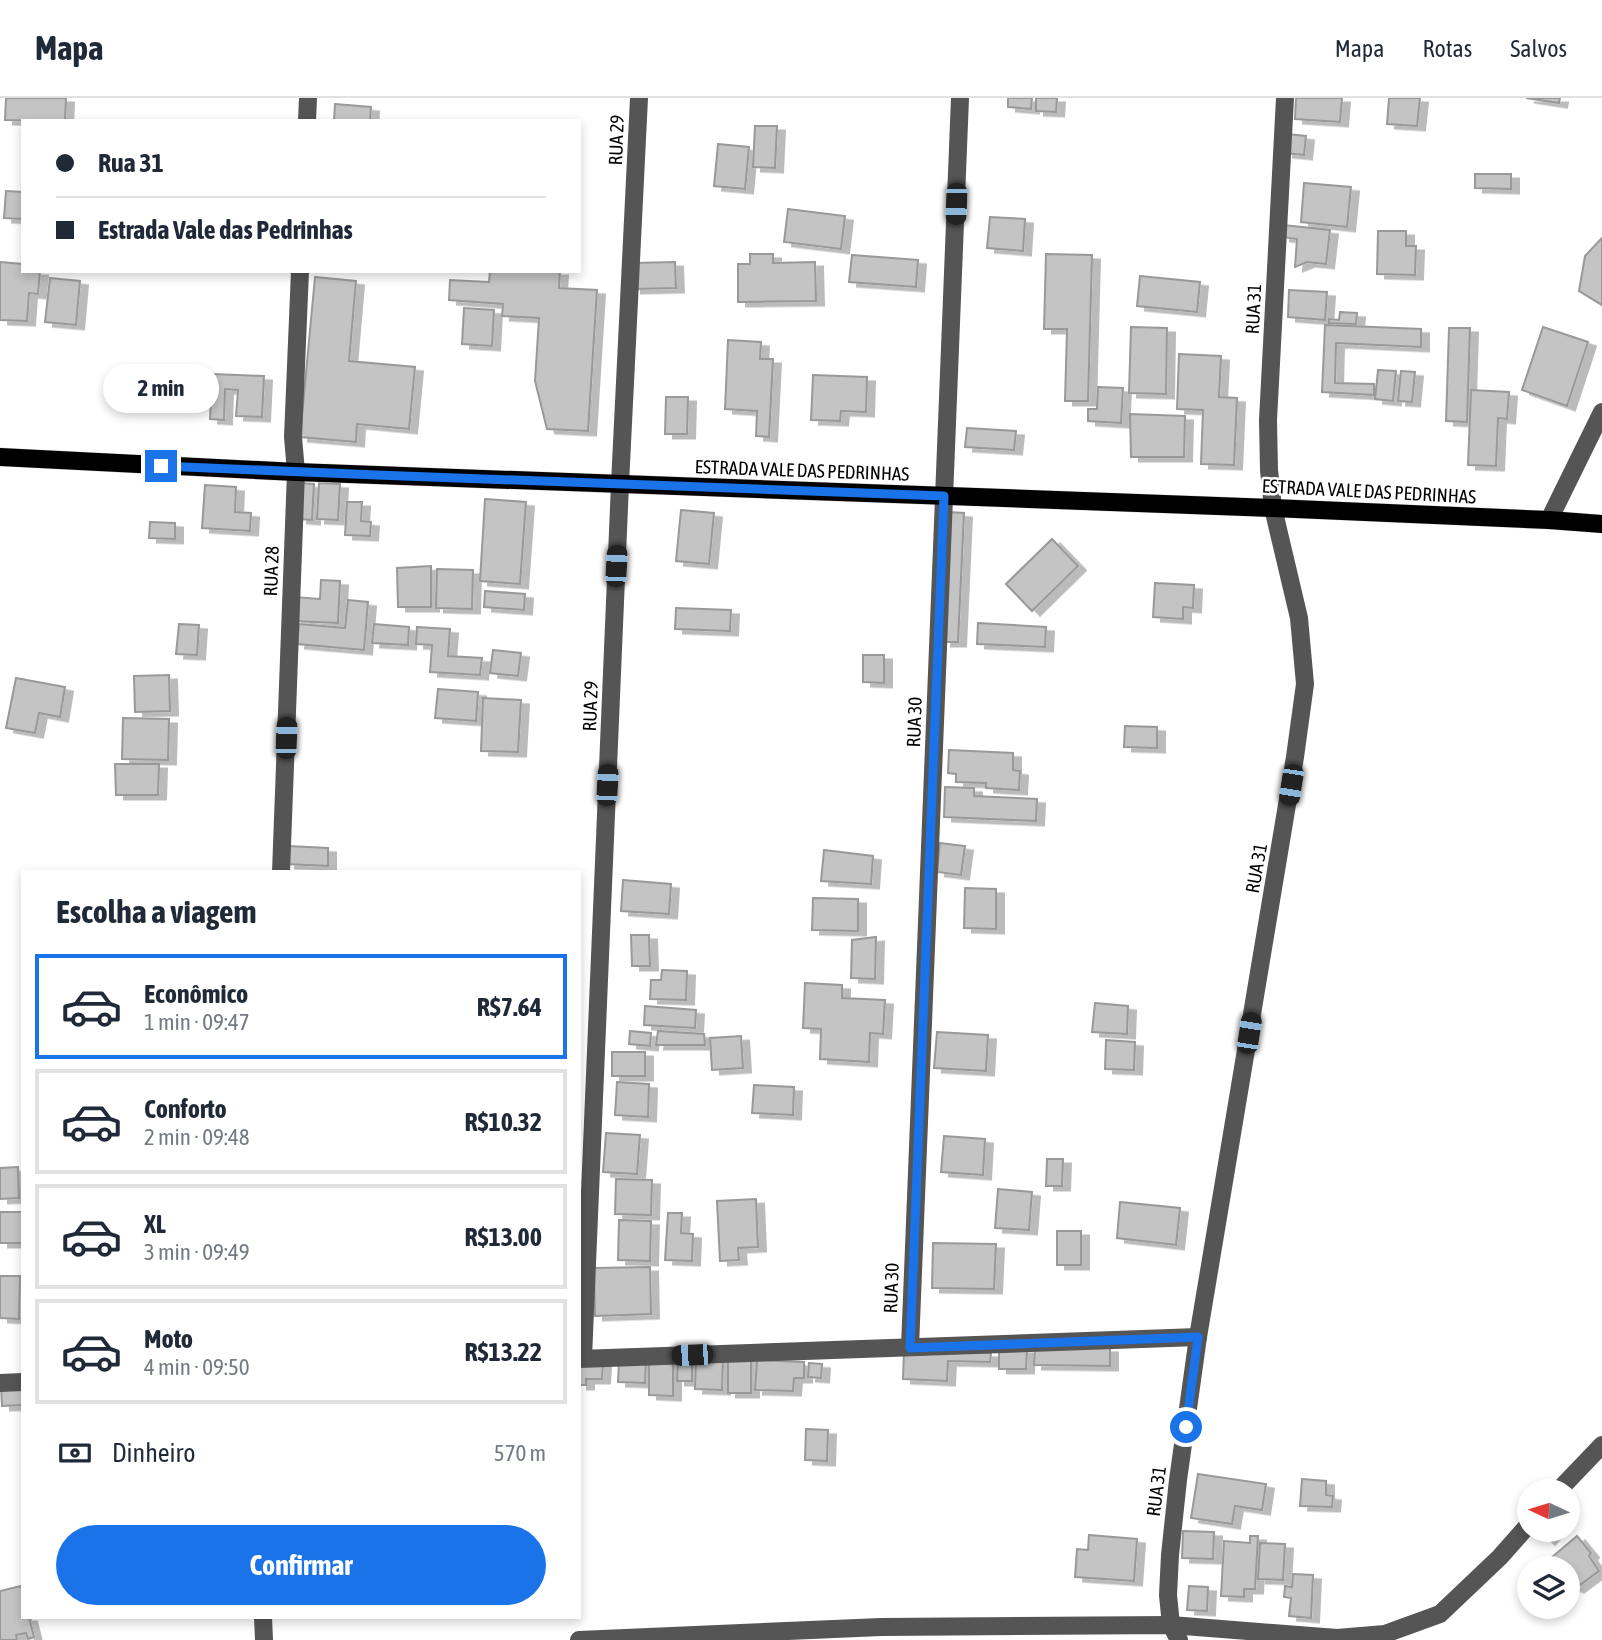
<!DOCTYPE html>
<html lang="pt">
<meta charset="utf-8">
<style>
:root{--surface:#fff;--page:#f6f6f7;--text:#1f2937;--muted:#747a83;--line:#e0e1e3;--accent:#1a73e8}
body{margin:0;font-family:"Asap Condensed",sans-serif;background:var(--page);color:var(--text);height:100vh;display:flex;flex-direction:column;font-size:26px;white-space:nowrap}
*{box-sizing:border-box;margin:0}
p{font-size:23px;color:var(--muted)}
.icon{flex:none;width:38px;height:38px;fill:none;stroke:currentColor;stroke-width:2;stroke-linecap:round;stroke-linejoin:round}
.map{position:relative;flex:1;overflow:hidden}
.side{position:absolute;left:21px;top:772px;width:560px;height:749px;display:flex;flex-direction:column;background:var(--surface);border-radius:0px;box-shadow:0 4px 10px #0003}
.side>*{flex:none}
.hud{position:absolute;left:21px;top:21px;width:560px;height:154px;border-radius:0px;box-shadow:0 4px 10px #0003;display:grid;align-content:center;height:154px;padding:0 35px;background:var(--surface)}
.needle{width:46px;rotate:274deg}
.buttons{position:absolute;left:1517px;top:1381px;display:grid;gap:14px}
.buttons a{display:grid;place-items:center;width:63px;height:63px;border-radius:50%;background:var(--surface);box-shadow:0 4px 10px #0003;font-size:35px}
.end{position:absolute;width:32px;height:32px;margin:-16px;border:9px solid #1a73e8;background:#fff;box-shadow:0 0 0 4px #fff}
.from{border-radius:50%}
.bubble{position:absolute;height:49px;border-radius:24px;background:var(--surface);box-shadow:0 4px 10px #0003;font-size:23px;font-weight:700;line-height:49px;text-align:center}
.car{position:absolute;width:21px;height:42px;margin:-21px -10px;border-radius:9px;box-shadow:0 0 5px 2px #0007;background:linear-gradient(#222 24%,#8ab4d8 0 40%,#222 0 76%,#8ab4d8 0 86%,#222 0)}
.hud b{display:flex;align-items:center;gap:24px;height:66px;font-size:26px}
.hud b+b{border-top:2px solid var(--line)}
.hud i{width:18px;height:18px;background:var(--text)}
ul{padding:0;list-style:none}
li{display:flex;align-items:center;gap:21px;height:105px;margin:0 14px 10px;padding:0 21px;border:4px solid var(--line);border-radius:0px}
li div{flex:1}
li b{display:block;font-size:26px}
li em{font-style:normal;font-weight:700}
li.selected{border-color:var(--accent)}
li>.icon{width:63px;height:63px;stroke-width:1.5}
h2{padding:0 35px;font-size:32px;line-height:84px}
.pay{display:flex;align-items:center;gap:18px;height:77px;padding:0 35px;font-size:26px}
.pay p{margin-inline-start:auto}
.primary-button{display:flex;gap:14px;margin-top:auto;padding:14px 35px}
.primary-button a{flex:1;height:80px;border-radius:42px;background:var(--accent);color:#fff;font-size:28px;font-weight:700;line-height:80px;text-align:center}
header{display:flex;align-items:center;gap:42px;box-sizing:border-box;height:98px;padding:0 35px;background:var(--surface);border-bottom:2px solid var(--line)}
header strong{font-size:33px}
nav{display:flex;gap:38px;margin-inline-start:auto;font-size:24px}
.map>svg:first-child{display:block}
</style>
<header>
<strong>Mapa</strong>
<nav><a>Mapa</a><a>Rotas</a><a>Salvos</a></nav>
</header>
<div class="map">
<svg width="1602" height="1542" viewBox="0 0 1602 1542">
<defs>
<filter id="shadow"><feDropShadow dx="8" dy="4.5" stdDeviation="0" flood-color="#0004"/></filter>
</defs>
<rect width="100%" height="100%" fill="#fff"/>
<!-- building -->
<g fill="#c4c4c4" stroke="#999" stroke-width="2" filter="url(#shadow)">
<path d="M 6,0 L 66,0 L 65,23 L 5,22 Z"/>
<path d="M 1008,0 L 1032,0 L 1031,11 L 1008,9 Z"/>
<path d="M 1036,0 L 1057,0 L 1056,14 L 1036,13 Z"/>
<path d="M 1296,0 L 1342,0 L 1340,24 L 1295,21 Z"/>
<path d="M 1389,0 L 1420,0 L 1417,28 L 1387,26 Z"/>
<path d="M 1526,0 L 1560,0 L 1559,5 Z"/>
<path d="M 335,6 L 371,9 L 370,23 L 334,23 Z"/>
<path d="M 755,28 L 777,28 L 775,70 L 753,69 Z"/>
<path d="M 1287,36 L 1306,38 L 1304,57 L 1285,55 Z"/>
<path d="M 718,46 L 749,49 L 745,91 L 714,88 Z"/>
<path d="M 1475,76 L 1511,76 L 1511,91 L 1475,90 Z"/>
<path d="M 1304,85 L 1351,89 L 1347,129 L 1301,124 Z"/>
<path d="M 6,93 L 23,94 L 23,121 L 4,120 Z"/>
<path d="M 788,111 L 845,118 L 841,151 L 784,144 Z"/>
<path d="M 990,119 L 1025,121 L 1023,153 L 987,150 Z"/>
<path d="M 1283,127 L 1330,132 L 1326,166 L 1307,164 L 1295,169 L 1297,141 L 1282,139 Z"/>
<path d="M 1378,133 L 1406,133 L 1406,148 L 1416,148 L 1415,177 L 1377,176 Z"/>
<path d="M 1602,140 L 1602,207 L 1579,193 L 1585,158 Z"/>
<path d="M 750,156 L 773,156 L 773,165 L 815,164 L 816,203 L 738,204 L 738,166 L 750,166 Z"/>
<path d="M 1046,156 L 1092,157 L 1088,303 L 1065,303 L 1067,231 L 1044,231 Z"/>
<path d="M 852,157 L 918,162 L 916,189 L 849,184 Z"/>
<path d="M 0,164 L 23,166 L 23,173 L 40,173 L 38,196 L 29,195 L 27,223 L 0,222 Z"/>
<path d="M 675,164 L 676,190 L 633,191 L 632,165 Z"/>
<path d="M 490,173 L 560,173 L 559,190 L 597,192 L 588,333 L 547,331 L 535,283 L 539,220 L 502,218 L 503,206 L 449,202 L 450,182 L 489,184 Z"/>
<path d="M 1140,178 L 1200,184 L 1197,214 L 1137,208 Z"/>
<path d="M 315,179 L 356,183 L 349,263 L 415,269 L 409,331 L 357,326 L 356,344 L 300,339 Z"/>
<path d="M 50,180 L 80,183 L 76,227 L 45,224 Z"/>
<path d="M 1289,192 L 1327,194 L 1325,222 L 1288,219 Z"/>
<path d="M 464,210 L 494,212 L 492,248 L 462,246 Z"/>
<path d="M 1340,214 L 1357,215 L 1356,226 L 1329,225 L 1329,221 L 1339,222 Z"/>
<path d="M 1325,227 L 1421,231 L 1421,249 L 1336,245 L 1335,285 L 1374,286 L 1374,297 L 1322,294 Z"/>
<path d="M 1131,229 L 1167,230 L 1166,296 L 1129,295 Z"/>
<path d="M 1543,229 L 1588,244 L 1567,308 L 1522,292 Z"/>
<path d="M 1449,230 L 1470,230 L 1467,324 L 1446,323 Z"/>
<path d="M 728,242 L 761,244 L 760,261 L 773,261 L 769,339 L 756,338 L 757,313 L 725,311 Z"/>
<path d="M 1179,256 L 1221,258 L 1219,299 L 1237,300 L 1234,367 L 1201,366 L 1203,312 L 1177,311 Z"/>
<path d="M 1378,272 L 1396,273 L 1393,303 L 1375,301 Z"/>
<path d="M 1401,273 L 1415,274 L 1412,304 L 1398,303 Z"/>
<path d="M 212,276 L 264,278 L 262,319 L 236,318 L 238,292 L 225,291 L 224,322 L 210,321 Z"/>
<path d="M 813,277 L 867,279 L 866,314 L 841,313 L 840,323 L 811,322 Z"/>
<path d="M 1098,289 L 1123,290 L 1121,325 L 1088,323 L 1088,311 L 1097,311 Z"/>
<path d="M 1471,292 L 1509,294 L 1507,321 L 1498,320 L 1496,368 L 1468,367 Z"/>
<path d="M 666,299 L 688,299 L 687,336 L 665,336 Z"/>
<path d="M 1130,316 L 1185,318 L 1184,359 L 1131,359 Z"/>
<path d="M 967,330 L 1016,333 L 1014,352 L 965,349 Z"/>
<path d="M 301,385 L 314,386 L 312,422 L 299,421 Z"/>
<path d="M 319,385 L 340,386 L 338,422 L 317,421 Z"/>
<path d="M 205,387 L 236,389 L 235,414 L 251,415 L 250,433 L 202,430 Z"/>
<path d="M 485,401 L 526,404 L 520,486 L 480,483 Z"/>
<path d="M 347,404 L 362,404 L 361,423 L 371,424 L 370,438 L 345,437 Z"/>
<path d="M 681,412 L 714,415 L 709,466 L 676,463 Z"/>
<path d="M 949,414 L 964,415 L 958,544 L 943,544 Z"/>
<path d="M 150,424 L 175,425 L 175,441 L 149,440 Z"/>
<path d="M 1052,441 L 1078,468 L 1032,513 L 1006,486 Z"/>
<path d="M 431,468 L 431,509 L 398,509 L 397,470 Z"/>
<path d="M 437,471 L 473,472 L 472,511 L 436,510 Z"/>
<path d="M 321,482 L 340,483 L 338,525 L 294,523 L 295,499 L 320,501 Z"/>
<path d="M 1155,485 L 1194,487 L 1193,510 L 1183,509 L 1183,521 L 1153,519 Z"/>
<path d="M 485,493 L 525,496 L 524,512 L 484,509 Z"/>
<path d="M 348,502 L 368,504 L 364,552 L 297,546 L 299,526 L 345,530 Z"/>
<path d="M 676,510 L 731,512 L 730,533 L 675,531 Z"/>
<path d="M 978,525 L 1046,529 L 1045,549 L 977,546 Z"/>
<path d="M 179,526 L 199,527 L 197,557 L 176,556 Z"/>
<path d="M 374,526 L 409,529 L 408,547 L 372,545 Z"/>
<path d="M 417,529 L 450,531 L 448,558 L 482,560 L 480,577 L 430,574 L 432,547 L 416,546 Z"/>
<path d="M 493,552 L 521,555 L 518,578 L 490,575 Z"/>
<path d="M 863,557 L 884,557 L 884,585 L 863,584 Z"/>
<path d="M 169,577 L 170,613 L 135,614 L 134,578 Z"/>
<path d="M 16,580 L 65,589 L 60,619 L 39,615 L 35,635 L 6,630 Z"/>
<path d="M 438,591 L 478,594 L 476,623 L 435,620 Z"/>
<path d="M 483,600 L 521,602 L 518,654 L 481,653 Z"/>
<path d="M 123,620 L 169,621 L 168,662 L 122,661 Z"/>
<path d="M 1125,628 L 1157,629 L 1157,650 L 1124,649 Z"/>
<path d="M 949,652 L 1013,655 L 1013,672 L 1020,673 L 1019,692 L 986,690 L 986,685 L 956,684 L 956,676 L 948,675 Z"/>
<path d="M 115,666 L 159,666 L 158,697 L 116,697 Z"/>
<path d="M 945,689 L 974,690 L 974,698 L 1037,701 L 1036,723 L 944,719 Z"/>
<path d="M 940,745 L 965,748 L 961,777 L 937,774 Z"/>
<path d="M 288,748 L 328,750 L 328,768 L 287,766 Z"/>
<path d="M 824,752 L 873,758 L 871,786 L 821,783 Z"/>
<path d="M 623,782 L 671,786 L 669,816 L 621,813 Z"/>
<path d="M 965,790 L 996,791 L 996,831 L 964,830 Z"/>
<path d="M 813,800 L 858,801 L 858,833 L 812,832 Z"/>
<path d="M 631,837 L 649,837 L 650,868 L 632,868 Z"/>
<path d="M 876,839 L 875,881 L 851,880 L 852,842 Z"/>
<path d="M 662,872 L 687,873 L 686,902 L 650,901 L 651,882 L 661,882 Z"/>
<path d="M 805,885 L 842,887 L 842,900 L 885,902 L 883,936 L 870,935 L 869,964 L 820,961 L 821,931 L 803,930 Z"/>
<path d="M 1095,905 L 1128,908 L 1127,936 L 1092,934 Z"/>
<path d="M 645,908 L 696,912 L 695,930 L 644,927 Z"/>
<path d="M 630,933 L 651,935 L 650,948 L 629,946 Z"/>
<path d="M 658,933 L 704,936 L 705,947 L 656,947 Z"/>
<path d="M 937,934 L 988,937 L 986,973 L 934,970 Z"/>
<path d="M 741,938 L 743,970 L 712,972 L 710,940 Z"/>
<path d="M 1106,942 L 1135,944 L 1134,972 L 1105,971 Z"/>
<rect x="612" y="954" width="33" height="24"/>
<path d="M 617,984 L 649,986 L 648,1019 L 615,1017 Z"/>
<path d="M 754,987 L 794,989 L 793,1017 L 752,1015 Z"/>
<path d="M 606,1035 L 640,1037 L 637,1076 L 603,1074 Z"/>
<path d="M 944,1038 L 985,1041 L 983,1077 L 941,1074 Z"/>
<path d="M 1047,1061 L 1063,1061 L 1062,1088 L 1046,1088 Z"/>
<path d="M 18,1069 L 19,1100 L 0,1101 L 0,1070 Z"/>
<path d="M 616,1081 L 652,1082 L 651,1117 L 615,1116 Z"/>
<path d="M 998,1091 L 1032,1094 L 1029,1132 L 995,1130 Z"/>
<path d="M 756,1101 L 758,1149 L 738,1150 L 739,1162 L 720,1163 L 717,1103 Z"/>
<path d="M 1120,1104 L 1180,1110 L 1176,1147 L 1117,1140 Z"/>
<rect x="0" y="1114" width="23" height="31"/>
<path d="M 668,1115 L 682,1115 L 681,1135 L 693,1136 L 692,1163 L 665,1162 Z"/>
<path d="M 619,1122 L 651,1123 L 650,1163 L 618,1162 Z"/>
<rect x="1057" y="1133" width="24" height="34"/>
<path d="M 933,1145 L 996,1146 L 994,1191 L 932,1190 Z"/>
<path d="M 650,1169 L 651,1216 L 595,1218 L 594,1170 Z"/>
<path d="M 0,1178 L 20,1178 L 19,1221 L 0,1220 Z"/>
<path d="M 1035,1249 L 1110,1250 L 1110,1268 L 1034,1267 Z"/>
<path d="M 999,1250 L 1027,1251 L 1026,1271 L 999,1271 Z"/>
<path d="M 904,1252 L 991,1255 L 990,1264 L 948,1263 L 947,1283 L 903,1281 Z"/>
<path d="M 678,1260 L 692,1260 L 692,1283 L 677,1283 Z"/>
<path d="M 696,1260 L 723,1261 L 722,1292 L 695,1291 Z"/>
<rect x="728" y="1260" width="23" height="35"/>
<path d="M 619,1262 L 646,1263 L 645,1285 L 618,1284 Z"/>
<path d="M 649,1262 L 673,1262 L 673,1298 L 649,1297 Z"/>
<path d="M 757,1262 L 804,1264 L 804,1280 L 794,1280 L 793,1293 L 755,1292 Z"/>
<path d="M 579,1264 L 603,1265 L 602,1281 L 586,1281 L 586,1287 L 579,1287 Z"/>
<path d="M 809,1265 L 822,1266 L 821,1280 L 808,1279 Z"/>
<path d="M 23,1288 L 23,1307 L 2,1308 L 1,1289 Z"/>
<path d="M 806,1331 L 828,1332 L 827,1363 L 805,1362 Z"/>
<path d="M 1198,1376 L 1266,1386 L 1262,1412 L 1235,1408 L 1232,1426 L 1191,1420 Z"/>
<path d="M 1302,1381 L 1326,1383 L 1326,1397 L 1333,1398 L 1332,1409 L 1300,1408 Z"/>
<path d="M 1536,1432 L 1556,1432 L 1547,1442 Z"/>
<path d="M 1183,1433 L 1214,1434 L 1213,1461 L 1182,1460 Z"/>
<path d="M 1089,1437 L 1137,1441 L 1134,1483 L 1075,1479 L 1077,1451 L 1088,1452 Z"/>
<path d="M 1250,1438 L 1258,1438 L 1255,1491 L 1244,1491 L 1244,1499 L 1221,1498 L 1224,1443 L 1250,1445 Z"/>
<path d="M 1577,1438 L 1591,1455 L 1589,1458 L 1599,1473 L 1576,1490 L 1569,1487 L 1568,1488 L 1568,1470 L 1555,1470 L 1552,1459 Z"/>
<path d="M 1260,1445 L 1285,1446 L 1283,1482 L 1258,1481 Z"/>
<path d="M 1293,1476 L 1313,1477 L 1311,1520 L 1289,1518 L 1291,1500 L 1284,1499 L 1285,1488 L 1292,1489 Z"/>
<path d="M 21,1488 L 23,1495 L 23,1519 L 29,1519 L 34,1539 L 28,1541 L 26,1535 L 16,1537 L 17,1542 L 0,1542 L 0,1493 Z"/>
<path d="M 1189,1488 L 1208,1489 L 1207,1513 L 1187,1512 Z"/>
</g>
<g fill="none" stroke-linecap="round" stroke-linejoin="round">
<!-- major casing -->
<g stroke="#dbdbdb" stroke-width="19">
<path id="major" d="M 0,359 L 296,374 L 1273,410 L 1549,422 L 1602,426"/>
</g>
<!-- minor -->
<g stroke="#555" stroke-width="18">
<path d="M 307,23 L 308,0"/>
<path d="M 1549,422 L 1602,314"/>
<path d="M 281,774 L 296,374 L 293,339 L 300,173"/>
<path d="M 910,1249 L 960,0"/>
<path d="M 583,1260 L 620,386 L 639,0"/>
<path d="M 579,1261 L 1198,1239"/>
<path d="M 0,1285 L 23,1284"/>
<path d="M 1558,1393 L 1602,1347"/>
<path d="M 263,1519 L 264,1542"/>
<path d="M 579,1542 L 881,1529 L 1171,1527 L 1337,1540 L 1385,1536 L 1440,1516 L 1500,1459 L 1530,1425"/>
<path d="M 1179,1542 L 1171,1527 L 1168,1497 L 1170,1457 L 1178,1382 L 1198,1239 L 1295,659 L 1305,586 L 1299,520 L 1273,410 L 1269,372 L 1268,322 L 1285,0"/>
</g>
<!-- major -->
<use href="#major" stroke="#000" stroke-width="18"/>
</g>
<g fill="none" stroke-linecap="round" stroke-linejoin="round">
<!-- route -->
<path stroke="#1a73e8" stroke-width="9" d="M 161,368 L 377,377 L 944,398 L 910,1250 L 1198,1239 L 1186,1329"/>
</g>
<g text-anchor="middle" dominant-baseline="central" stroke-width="5" stroke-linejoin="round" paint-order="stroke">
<!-- street labels -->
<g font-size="19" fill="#000" stroke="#fff">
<text transform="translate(616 42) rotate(-88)">RUA 29</text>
<text transform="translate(1253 211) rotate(-87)">RUA 31</text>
<text transform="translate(802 372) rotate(2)">ESTRADA VALE DAS PEDRINHAS</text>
<text transform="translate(1369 393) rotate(3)">ESTRADA VALE DAS PEDRINHAS</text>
<text transform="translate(271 473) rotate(-88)">RUA 28</text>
<text transform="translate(590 608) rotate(-88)">RUA 29</text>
<text transform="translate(914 624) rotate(-88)">RUA 30</text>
<text transform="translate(1256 770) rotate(-80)">RUA 31</text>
<text transform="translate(891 1190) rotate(-88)">RUA 30</text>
<text transform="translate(1156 1393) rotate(-83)">RUA 31</text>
</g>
</g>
</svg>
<div class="buttons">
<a><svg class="needle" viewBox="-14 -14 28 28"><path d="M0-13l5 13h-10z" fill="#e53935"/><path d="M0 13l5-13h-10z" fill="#747a83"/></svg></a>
<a><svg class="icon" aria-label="layers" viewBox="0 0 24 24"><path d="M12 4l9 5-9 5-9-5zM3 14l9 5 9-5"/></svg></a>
</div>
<i class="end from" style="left:1186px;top:1329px"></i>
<i class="end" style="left:161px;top:368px"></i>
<div class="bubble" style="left:103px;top:266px;width:116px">2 min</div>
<i class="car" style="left:956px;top:106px;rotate:182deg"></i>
<i class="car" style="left:616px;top:468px;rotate:3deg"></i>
<i class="car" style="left:286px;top:640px;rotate:2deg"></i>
<i class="car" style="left:607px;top:687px;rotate:3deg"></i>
<i class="car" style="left:1291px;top:687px;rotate:189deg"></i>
<i class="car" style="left:1249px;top:935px;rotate:9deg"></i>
<i class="car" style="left:692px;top:1257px;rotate:268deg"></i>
<div class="hud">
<b><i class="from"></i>Rua 31</b>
<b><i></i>Estrada Vale das Pedrinhas</b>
</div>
<section class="side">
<h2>Escolha a viagem</h2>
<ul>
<li class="selected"><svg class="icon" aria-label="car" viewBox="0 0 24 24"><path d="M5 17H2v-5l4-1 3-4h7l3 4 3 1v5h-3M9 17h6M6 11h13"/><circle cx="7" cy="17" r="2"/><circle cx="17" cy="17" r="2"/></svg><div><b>Econômico</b><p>1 min · 09:47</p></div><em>R$7.64</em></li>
<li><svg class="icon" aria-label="car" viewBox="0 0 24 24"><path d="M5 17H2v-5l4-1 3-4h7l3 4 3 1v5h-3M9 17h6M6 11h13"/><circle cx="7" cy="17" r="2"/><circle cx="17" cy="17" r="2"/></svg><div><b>Conforto</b><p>2 min · 09:48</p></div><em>R$10.32</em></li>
<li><svg class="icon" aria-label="car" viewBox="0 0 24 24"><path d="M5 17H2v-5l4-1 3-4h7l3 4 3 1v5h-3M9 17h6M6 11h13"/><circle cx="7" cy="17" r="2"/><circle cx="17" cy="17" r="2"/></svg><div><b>XL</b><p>3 min · 09:49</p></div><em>R$13.00</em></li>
<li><svg class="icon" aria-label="car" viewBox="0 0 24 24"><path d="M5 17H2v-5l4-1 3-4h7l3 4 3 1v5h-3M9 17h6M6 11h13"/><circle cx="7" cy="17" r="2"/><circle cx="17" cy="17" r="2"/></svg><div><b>Moto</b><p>4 min · 09:50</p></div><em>R$13.22</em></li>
</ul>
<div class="pay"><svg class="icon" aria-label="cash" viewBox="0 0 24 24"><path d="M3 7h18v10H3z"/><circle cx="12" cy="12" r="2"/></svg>Dinheiro<p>570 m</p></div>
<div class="primary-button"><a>Confirmar</a></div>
</section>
</div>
